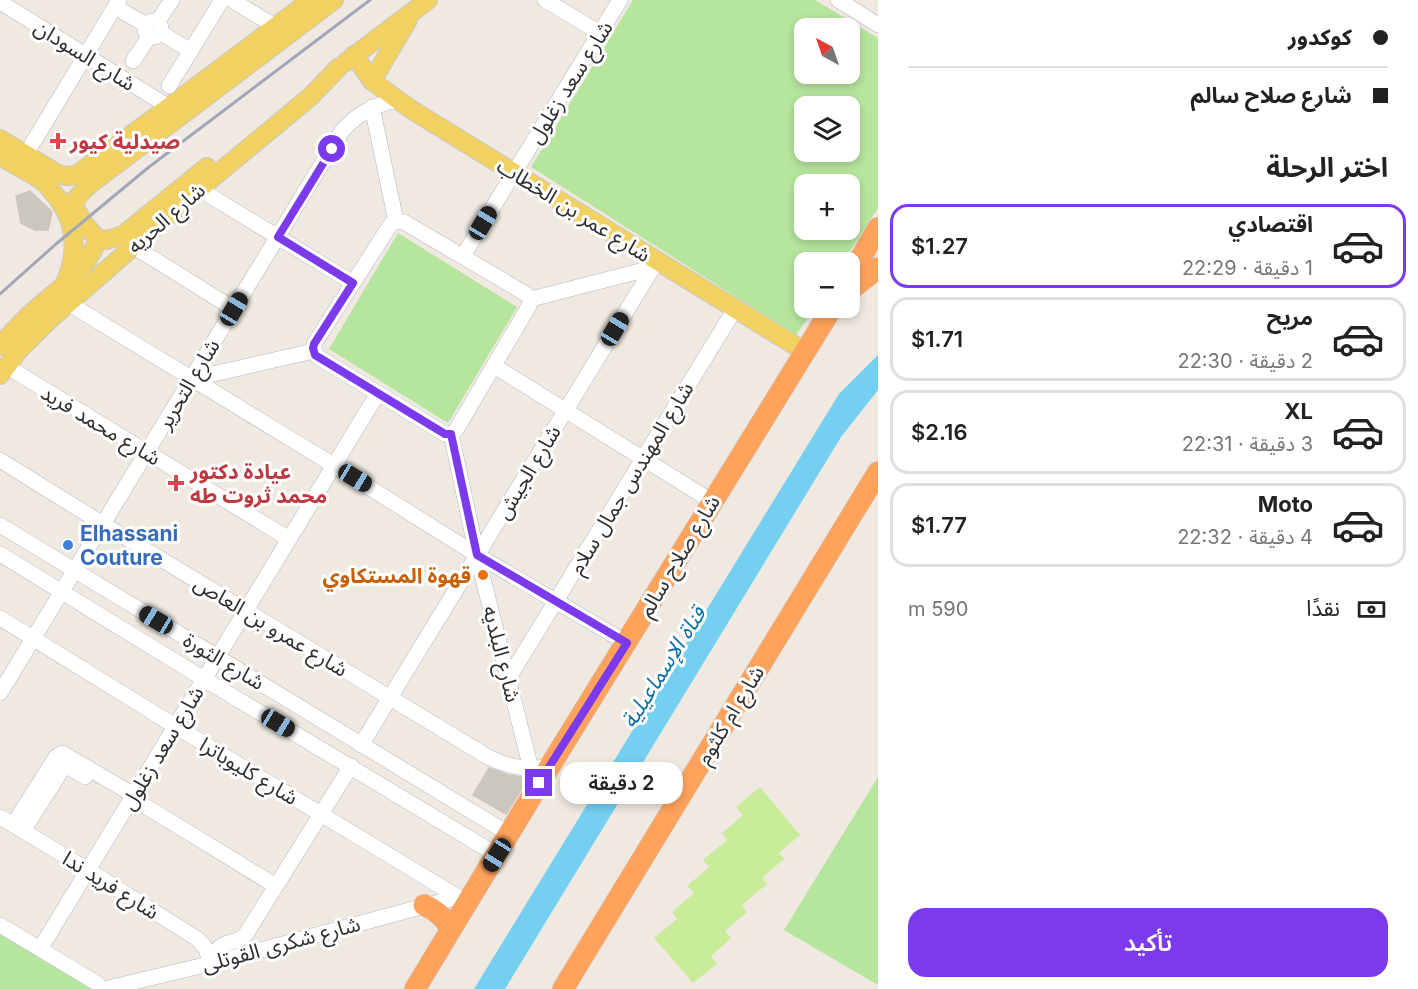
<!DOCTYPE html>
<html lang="ar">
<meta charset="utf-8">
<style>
:root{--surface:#fff;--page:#f6f6f6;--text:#222;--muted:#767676;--line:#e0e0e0;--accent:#7c3aed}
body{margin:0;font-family:Inter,"Noto Sans Arabic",sans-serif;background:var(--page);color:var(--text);direction:rtl;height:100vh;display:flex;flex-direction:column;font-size:22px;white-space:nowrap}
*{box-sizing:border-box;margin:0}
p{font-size:20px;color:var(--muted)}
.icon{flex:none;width:33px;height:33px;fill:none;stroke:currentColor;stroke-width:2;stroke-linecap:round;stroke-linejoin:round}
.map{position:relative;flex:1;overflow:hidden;direction:ltr}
.drawer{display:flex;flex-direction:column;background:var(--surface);width:540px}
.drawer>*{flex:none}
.guide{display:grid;align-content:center;height:132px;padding:0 30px;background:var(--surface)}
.needle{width:39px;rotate:320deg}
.buttons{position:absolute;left:794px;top:18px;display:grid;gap:12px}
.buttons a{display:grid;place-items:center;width:66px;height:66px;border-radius:12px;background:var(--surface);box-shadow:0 3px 9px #0003;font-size:30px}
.end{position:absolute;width:27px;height:27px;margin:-14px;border:8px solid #7c3aed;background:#fff;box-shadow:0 0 0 3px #fff}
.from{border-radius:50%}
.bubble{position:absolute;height:42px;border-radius:18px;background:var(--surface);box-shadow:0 3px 9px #0003;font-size:20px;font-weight:600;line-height:42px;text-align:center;direction:rtl}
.car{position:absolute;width:18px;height:36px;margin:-18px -9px;border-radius:8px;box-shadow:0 0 4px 2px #0007;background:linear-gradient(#222 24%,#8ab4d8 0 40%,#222 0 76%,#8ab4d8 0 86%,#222 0)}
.guide b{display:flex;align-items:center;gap:21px;height:57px;font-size:22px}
.guide b+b{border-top:2px solid var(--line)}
.guide i{width:15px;height:15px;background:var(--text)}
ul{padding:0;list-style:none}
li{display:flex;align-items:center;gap:18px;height:84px;margin:0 12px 9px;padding:0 18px;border:3px solid var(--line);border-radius:18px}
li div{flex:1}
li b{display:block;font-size:22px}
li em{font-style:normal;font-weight:600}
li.on{border-color:var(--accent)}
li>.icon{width:54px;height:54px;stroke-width:1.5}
h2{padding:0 30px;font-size:27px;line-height:72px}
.pay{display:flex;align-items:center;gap:15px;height:66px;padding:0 30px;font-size:22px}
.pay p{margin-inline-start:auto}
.action{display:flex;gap:12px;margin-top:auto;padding:12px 30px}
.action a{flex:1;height:69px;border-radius:18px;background:var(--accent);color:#fff;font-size:24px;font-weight:600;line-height:69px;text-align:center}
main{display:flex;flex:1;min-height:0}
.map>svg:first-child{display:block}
</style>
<main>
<section class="drawer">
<div class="guide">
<b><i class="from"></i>كوكدور</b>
<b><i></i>شارع صلاح سالم</b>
</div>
<h2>اختر الرحلة</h2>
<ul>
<li class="on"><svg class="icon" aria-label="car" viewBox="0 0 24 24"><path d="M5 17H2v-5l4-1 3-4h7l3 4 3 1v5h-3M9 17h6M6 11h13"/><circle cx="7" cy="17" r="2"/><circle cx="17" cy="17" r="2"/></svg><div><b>اقتصادي</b><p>1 دقيقة · 22:29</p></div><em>$1.27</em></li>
<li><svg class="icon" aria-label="car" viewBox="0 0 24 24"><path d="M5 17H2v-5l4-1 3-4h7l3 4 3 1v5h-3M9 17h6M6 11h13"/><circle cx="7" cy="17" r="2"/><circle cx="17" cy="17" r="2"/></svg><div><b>مريح</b><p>2 دقيقة · 22:30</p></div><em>$1.71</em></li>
<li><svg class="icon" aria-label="car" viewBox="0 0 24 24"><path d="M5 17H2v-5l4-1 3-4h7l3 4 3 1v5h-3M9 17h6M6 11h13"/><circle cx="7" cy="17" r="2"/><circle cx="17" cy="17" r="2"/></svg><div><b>XL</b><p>3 دقيقة · 22:31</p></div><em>$2.16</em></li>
<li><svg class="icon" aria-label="car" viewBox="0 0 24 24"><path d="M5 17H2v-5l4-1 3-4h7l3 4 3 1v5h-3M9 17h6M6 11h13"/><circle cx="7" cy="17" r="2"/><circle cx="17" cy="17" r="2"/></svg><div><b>Moto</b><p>4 دقيقة · 22:32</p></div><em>$1.77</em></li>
</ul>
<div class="pay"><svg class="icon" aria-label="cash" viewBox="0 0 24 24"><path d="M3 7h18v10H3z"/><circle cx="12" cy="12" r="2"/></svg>نقدًا<p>590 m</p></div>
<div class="action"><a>تأكيد</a></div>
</section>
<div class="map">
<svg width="878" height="989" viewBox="0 0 878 989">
<rect width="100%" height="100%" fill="#efe9e1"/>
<!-- green -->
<g fill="#b6e59e" fill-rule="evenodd">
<path d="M 633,0 L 815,0 L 878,38 L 878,208 L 843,262 L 804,262 L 804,308 L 814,308 L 796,335 L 531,167 ZM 849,28 L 849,74 L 804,74 L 804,28 ZM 849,106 L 849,152 L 804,152 L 804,106 ZM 804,184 L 849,184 L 849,230 L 804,230 Z"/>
<path d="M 398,233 L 517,307 L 448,423 L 329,349 Z"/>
<path d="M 878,777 L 878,985 L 784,930 Z"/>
<path d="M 0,932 L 97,989 L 0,989 Z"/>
</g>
<!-- pitch -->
<path fill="#c9ec9a" d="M 760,787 L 800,835 L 779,853 L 784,859 L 762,878 L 767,884 L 742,905 L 747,912 L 725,931 L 731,938 L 711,956 L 717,964 L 693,983 L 654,938 L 677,919 L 672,912 L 694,893 L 687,886 L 709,867 L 703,860 L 727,840 L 722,833 L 743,815 L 736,807 Z"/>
<!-- water -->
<path fill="#75cff0" d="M 878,355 L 878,390 L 841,437 L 505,989 L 474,989 L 839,394 Z"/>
<!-- building -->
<g fill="#cbc7bf" stroke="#cbc5ba" stroke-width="1.5">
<path d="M 30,191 L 52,212 L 48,230 L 35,230 L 21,223 L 16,196 Z"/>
<path d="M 489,768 L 508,775 L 523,777 L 527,780 L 506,814 L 473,795 Z"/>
</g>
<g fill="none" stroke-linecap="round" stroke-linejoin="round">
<!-- minor casing -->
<g stroke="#b4b7c1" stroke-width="16">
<g id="minor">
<path d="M 232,0 L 276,27"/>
<path d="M 545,0 L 600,33"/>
<path d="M 838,0 L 878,25"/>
<path d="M 0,2 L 169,107"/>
<path d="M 115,7 L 146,25"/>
<circle cx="153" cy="29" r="8"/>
<path d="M 157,22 L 172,0"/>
<path d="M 161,33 L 191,51"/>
<path d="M 133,61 L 149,37"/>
<path d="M 169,86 L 222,0"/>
<path d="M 372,107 L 396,221"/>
<path d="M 26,154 L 119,0"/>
<path d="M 199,189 L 353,283"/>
<path d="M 396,221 L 404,222 L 526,294 L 531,299 L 529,306 L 456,430 L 451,434 L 445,434 L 318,357 L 314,351 L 314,344 L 389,227 L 392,223 Z"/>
<path d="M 133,246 L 234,309"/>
<path d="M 463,256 L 620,0"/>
<path d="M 531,299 L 652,268"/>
<path d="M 68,303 L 335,466 L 477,555 L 627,643"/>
<path d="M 6,366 L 289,539"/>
<path d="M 494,366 L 713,502"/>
<path d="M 191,379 L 314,351"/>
<path d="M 451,434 L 477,555 L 531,769"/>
<path d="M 0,460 L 103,524 L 488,757 C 508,767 527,771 550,766"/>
<path d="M 0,525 L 509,834"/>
<path d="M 0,554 L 204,679 L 497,855"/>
<path d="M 0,618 L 175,726 L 468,903"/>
<path d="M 508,679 L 735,309"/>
<path d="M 0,693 L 342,131 C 358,113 375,105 397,100"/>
<path d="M 361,745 L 657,261"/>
<path d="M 132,798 L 276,886"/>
<path d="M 0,817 L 88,870 L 196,938 C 205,945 209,952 209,964"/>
<path d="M 13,825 L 56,757 L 62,753 L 134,795"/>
<path d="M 23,831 L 63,768 L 70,768 L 85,777"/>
<path d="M 0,925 L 98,984 L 102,989"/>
<path d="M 40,949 L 378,393"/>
<path d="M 209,964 C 212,958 215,951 220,947 C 229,940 237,944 246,934 L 351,766"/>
<path d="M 104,989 L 209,964 L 458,897"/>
</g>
</g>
<!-- major casing -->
<g stroke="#c9c9c9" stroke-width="20">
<g id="major">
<path d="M 354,55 L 372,81 L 412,110 L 804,351"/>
<path d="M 346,62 L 428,0"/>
<path d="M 372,81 L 408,20"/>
<path d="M 0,139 L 58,174 L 67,176 L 76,175 L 169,107 L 311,0"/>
<path d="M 0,156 C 14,165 30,172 44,182 C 48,186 52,192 56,196 C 77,223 78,253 65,283"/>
<path d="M 71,202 L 86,226 L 98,239"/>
<path d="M 73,204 L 80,194 L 89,185 L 334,0"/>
<path d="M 98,239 L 107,240 L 123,235 L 207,167"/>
<path d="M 0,346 C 9,335 19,325 29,315 C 54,292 86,273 98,239"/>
<path d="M 0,375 L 19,350 L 48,321 L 199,189 L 310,97 L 339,67"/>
</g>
</g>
<!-- highway casing -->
<g stroke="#c9c9c9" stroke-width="22">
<g id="highway">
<path d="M 849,278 L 878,228"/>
<path d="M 849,291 L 878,268"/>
<path d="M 424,905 C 436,910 444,917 451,929"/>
<path d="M 415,989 L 550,766 L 832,308"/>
<path d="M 563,989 L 878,472"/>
</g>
</g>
<!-- minor -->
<use href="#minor" stroke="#fff" stroke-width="15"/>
<!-- major -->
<use href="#major" stroke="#f2d163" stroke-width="18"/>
<!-- highway -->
<use href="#highway" stroke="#ffa35c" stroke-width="21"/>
<!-- rail -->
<path stroke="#a3a6b8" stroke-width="3" d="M 0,294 L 56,244 L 149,167 L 370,0"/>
</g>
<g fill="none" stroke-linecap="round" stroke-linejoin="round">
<!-- route -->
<path stroke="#7c3aed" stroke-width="8" d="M 332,149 L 278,237 L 353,283 L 314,344 L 313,348 L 315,355 L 445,434 L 451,434 L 477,555 L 627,643 L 539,783"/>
</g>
<!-- markers -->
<g fill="#e0444e" stroke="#fff" stroke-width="2">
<path d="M55 132h6v6h6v6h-6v6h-6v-6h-6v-6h6z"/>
<path d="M173 474h6v6h6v6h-6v6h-6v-6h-6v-6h6z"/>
</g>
<circle fill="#3f7fe0" stroke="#fff" stroke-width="2" cx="68" cy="545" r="6"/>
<circle fill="#e8710a" stroke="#fff" stroke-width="2" cx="483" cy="575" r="6"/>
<g text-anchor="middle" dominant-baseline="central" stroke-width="6" stroke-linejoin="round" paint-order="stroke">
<!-- street labels -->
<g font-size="21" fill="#2e2e2e" stroke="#fff">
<text transform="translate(85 55) rotate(32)">شارع السودان</text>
<text transform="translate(570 82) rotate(-58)">شارع سعد زغلول</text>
<text transform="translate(574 210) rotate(32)">شارع عمر بن الخطاب</text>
<text transform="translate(166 218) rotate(-41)">شارع الحريه</text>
<text transform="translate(188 384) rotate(-59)">شارع التحرير</text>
<text transform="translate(101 425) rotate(31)">شارع محمد فريد</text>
<text transform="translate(528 472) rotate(-59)">شارع الجيش</text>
<text transform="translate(631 478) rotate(-59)">شارع المهندس جمال سلام</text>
<text transform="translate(679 556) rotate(-59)">شارع صلاح سالم</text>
<text transform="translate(271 626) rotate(31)">شارع عمرو بن العاص</text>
<text transform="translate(502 654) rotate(76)">شارع البلديه</text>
<text transform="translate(224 661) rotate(31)">شارع الثورة</text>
<text transform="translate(730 715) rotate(-59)">شارع ام كلثوم</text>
<text transform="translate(162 748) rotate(-59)">شارع سعد زغلول</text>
<text transform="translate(249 771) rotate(31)">شارع كليوباترا</text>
<text transform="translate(111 885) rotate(32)">شارع فريد ندا</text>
<text transform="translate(281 944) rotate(-15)">شارع شكرى القوتلى</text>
</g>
<!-- health labels -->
<g font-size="21" font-weight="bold" fill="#be3a42" stroke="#fff" text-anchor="start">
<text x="70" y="141">صيدلية كيور</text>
<text x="190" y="471">عيادة دكتور<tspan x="190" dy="24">محمد ثروت طه</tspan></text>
</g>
<!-- shop labels -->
<g font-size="21" font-weight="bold" fill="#366cbe" stroke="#fff" text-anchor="start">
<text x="80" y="533">Elhassani<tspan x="80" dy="24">Couture</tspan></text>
</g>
<!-- food labels -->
<g font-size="21" font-weight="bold" fill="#c56008" stroke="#fff" text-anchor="end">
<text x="471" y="575">قهوة المستكاوي</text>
</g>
<!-- water labels -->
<g font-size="22" font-style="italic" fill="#0d6fa3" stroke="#fff">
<text transform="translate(663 667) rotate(-58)">قناة الإسماعيلية</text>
</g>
</g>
</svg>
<div class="buttons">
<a><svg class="needle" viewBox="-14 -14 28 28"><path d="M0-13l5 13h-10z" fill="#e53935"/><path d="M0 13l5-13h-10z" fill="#767676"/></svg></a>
<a><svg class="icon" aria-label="layers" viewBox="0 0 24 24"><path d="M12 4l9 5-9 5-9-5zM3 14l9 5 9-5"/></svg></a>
<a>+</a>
<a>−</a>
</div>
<i class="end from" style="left:332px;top:149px"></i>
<i class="end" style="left:539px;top:783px"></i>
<div class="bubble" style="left:560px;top:762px;width:123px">2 دقيقة</div>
<i class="car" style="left:483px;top:223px;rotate:31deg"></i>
<i class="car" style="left:234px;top:309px;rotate:31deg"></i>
<i class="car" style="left:615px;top:329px;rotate:31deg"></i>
<i class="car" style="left:355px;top:478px;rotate:121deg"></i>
<i class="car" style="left:156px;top:620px;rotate:301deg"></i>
<i class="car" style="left:278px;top:723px;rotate:121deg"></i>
<i class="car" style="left:497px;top:855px;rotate:212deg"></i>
</div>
</main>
